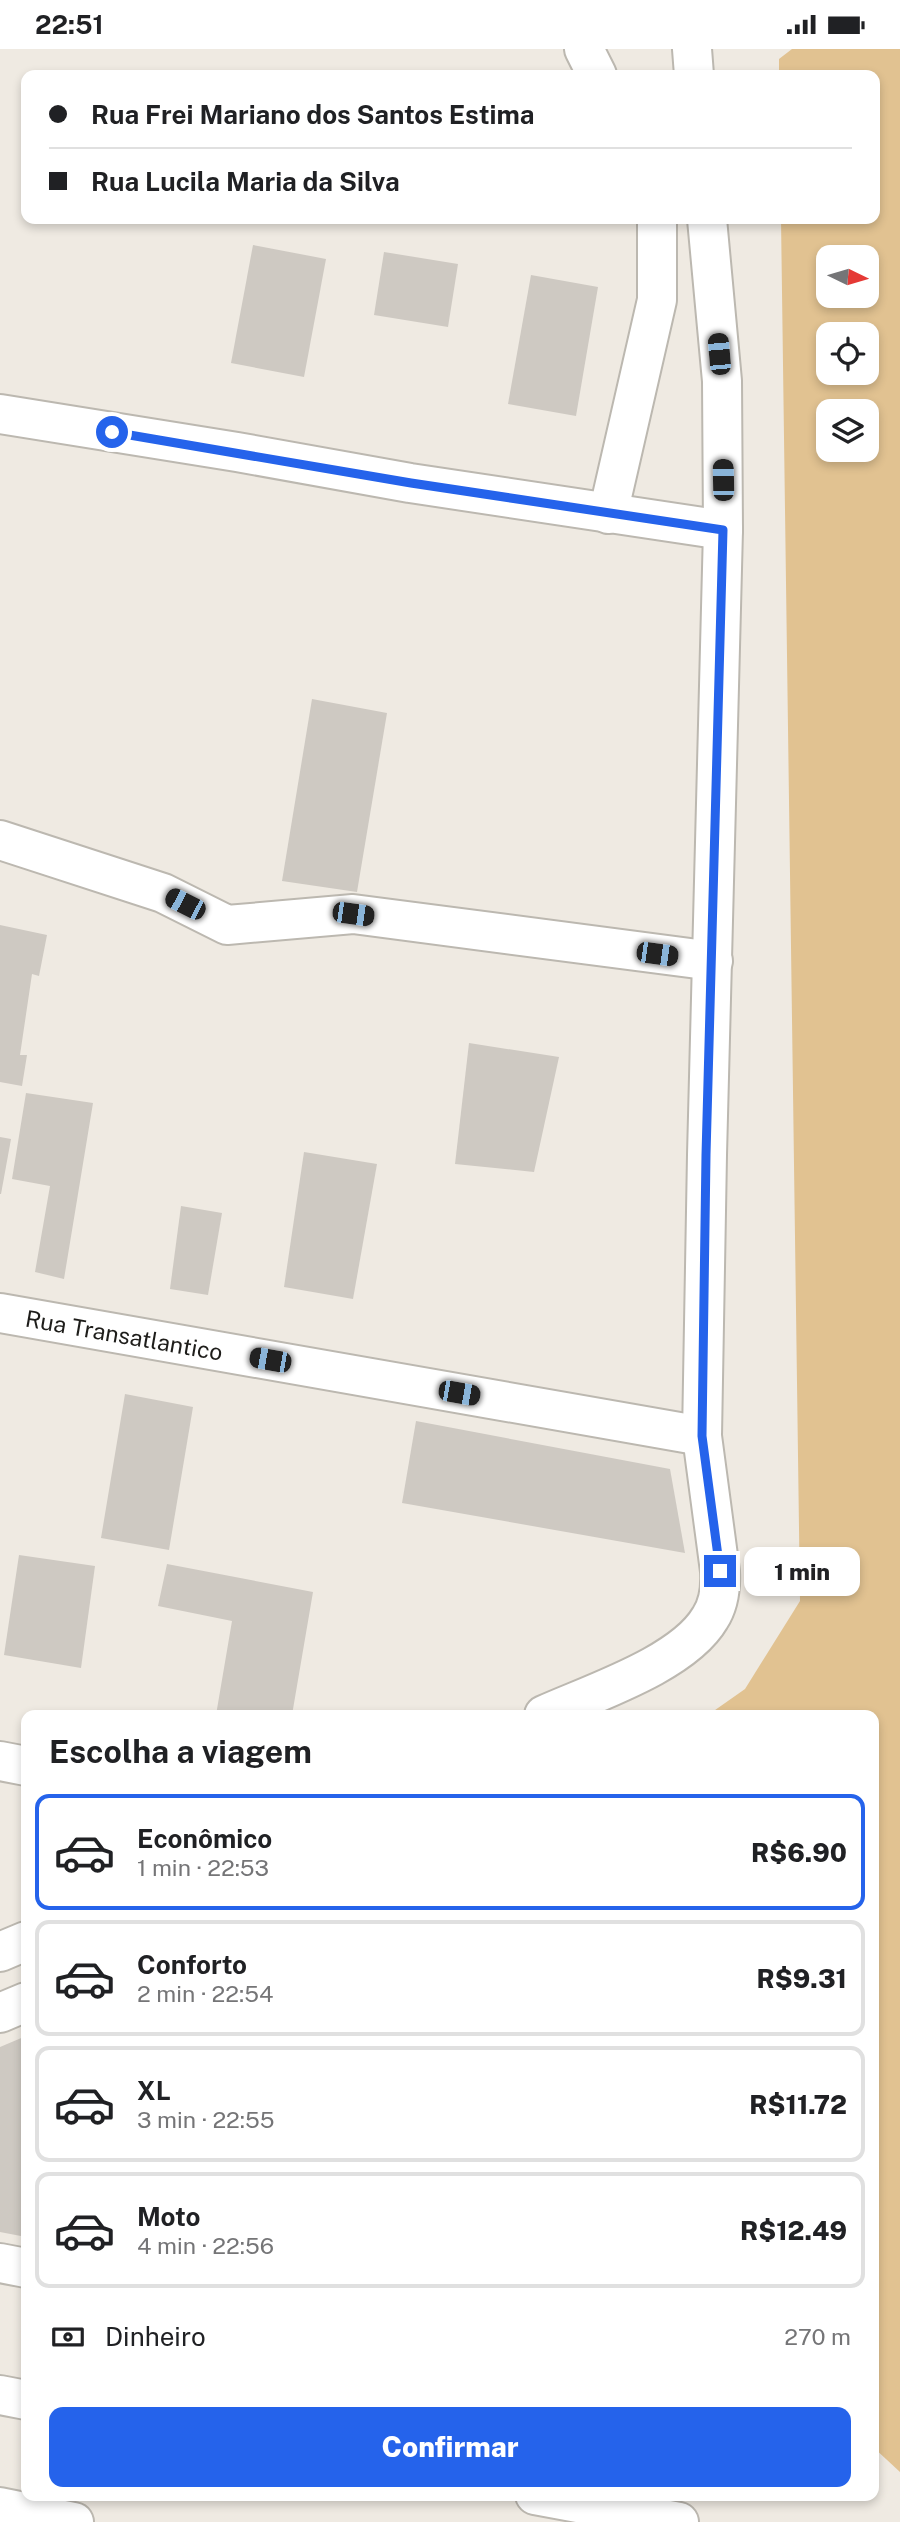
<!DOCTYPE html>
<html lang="pt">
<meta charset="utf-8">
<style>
:root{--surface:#fff;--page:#f2f2f2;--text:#202124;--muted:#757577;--line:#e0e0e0;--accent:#2563eb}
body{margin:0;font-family:"Public Sans",sans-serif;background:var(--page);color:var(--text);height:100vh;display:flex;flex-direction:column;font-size:26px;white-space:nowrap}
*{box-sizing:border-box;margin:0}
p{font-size:23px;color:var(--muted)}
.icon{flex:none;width:38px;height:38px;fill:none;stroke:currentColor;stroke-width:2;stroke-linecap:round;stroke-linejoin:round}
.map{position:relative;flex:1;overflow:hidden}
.sheet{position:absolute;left:21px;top:1661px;width:858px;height:791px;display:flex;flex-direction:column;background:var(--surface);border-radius:14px;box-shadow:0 4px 10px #0003}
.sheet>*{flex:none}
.top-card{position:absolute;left:21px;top:21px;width:859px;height:154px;border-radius:14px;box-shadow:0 4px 10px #0003;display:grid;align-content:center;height:154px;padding:0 28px;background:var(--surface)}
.needle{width:46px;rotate:95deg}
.fabs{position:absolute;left:816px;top:196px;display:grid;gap:14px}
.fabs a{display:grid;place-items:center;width:63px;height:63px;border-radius:14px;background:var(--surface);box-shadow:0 4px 10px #0003;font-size:35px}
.end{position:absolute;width:32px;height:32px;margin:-16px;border:9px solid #2563eb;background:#fff;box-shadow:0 0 0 4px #fff}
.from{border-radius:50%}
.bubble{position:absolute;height:49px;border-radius:14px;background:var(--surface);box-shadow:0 4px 10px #0003;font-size:23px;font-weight:800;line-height:49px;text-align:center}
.car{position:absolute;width:21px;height:42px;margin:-21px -10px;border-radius:9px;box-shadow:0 0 5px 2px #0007;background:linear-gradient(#222 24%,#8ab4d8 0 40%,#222 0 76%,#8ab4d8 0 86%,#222 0)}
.top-card b{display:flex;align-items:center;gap:24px;height:66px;font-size:26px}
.top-card b+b{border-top:2px solid var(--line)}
.top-card i{width:18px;height:18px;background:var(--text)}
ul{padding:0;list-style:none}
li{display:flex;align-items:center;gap:21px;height:116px;margin:0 14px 10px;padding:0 14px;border:4px solid var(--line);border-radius:14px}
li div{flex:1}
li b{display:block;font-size:26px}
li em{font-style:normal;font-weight:800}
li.selected{border-color:var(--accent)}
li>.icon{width:63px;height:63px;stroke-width:1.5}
h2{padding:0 28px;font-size:32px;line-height:84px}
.pay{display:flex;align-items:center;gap:18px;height:77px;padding:0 28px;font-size:26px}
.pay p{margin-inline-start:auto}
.action{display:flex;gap:14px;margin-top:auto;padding:14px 28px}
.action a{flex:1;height:80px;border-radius:14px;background:var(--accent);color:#fff;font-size:28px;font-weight:800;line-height:80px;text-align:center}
.status{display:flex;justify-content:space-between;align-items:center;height:49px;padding:0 35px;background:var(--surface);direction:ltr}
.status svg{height:19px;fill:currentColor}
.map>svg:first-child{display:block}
</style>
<div class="status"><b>22:51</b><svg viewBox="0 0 49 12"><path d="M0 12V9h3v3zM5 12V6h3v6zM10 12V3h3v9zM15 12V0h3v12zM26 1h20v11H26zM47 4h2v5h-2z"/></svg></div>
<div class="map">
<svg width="900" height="2473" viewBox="0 0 900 2473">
<rect width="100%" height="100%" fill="#efeae2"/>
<!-- green -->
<path fill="#e1c291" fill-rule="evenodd" d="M 792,0 L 900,0 L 900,2423 L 873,2398 L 873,1666 L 708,1666 L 745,1640 L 800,1552 L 781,170 L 875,170 L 875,26 L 779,26 L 779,10 ZM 828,208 L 866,208 L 866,247 L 828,247 ZM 828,285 L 866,285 L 866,324 L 828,324 ZM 828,362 L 866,362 L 866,401 L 828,401 Z"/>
<!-- building -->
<g fill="#cec9c2">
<path d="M 253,196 L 326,210 L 304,328 L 231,314 Z"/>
<path d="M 384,203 L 458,215 L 448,278 L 374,266 Z"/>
<path d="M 531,226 L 598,238 L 576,367 L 508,355 Z"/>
<path d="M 312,650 L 387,664 L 357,843 L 282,832 Z"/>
<path d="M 0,876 L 47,886 L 39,927 L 32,925 L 20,1006 L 27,1006 L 22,1037 L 0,1033 Z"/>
<path d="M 469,994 L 559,1008 L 534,1123 L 455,1115 Z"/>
<path d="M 26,1044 L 93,1054 L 64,1230 L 35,1223 L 50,1137 L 12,1130 Z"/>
<path d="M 0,1088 L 11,1090 L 1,1145 L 0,1145 Z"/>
<path d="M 304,1103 L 377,1115 L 353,1250 L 284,1238 Z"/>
<path d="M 181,1157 L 222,1164 L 208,1246 L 170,1240 Z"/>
<path d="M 125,1345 L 193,1358 L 169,1501 L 101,1489 Z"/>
<path d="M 416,1372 L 670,1420 L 685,1504 L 402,1454 Z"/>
<path d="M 19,1506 L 95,1517 L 81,1619 L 4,1606 Z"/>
<path d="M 167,1515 L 313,1543 L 292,1666 L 216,1666 L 232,1572 L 158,1557 Z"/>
<path d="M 26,1987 L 26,2188 L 0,2183 L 0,1998 Z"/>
</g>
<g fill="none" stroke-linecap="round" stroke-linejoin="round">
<!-- minor casing -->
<g stroke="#bcb8b0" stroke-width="42">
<g id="minor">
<path d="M 584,0 L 597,26"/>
<path d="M 692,0 L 694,26"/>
<path d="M 0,365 L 237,403 L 410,434 L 723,481"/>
<path d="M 608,465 L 657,251 L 657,170"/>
<path d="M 0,791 L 163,844 L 227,876 L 353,865 L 713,912"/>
<path id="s1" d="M 0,1264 L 702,1387"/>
<path d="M 544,1666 C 593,1644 683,1615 710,1569 C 719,1555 721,1539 720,1522 L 702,1387 L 707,1106 L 723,481 L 722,332 L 707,170"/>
<path d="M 0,1712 L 26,1717"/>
<path d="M 0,1903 L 26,1892"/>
<path d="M 0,1964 L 26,1953"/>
<path d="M 0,2214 L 26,2219"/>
</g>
</g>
<!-- major casing -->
<g stroke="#bcb8b0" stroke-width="42">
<g id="major">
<path d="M 0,2346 L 26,2351"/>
<path d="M 535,2446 L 679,2473"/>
</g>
</g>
<!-- highway casing -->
<g stroke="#bcb8b0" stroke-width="42">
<g id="highway">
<path d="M 0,2458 L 74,2473"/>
<path d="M 628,2464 L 639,2473"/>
</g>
</g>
<!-- minor -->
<use href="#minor" stroke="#fff" stroke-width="38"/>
<!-- major -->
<use href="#major" stroke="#fff" stroke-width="38"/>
<!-- highway -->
<use href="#highway" stroke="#fff" stroke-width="38"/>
</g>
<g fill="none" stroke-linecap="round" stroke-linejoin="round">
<!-- route -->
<path stroke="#2563eb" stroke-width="9" d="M 112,383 L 411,434 L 723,481 L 706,1106 L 702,1387 L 720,1522"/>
</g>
<g text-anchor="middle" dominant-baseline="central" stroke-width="7" stroke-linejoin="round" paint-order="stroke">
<!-- street labels -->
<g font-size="23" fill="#1e1d1a" stroke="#fff">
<text stroke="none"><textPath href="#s1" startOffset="126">Rua Transatlantico</textPath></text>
</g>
</g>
</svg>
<div class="fabs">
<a><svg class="needle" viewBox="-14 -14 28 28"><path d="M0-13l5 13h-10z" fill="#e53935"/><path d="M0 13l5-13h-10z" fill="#757577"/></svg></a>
<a><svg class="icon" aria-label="locate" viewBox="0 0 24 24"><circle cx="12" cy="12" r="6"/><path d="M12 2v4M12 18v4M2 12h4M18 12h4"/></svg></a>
<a><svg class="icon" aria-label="layers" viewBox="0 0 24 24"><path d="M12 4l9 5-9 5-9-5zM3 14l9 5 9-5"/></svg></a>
</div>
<i class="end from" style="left:112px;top:383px"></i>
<i class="end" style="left:720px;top:1522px"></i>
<div class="bubble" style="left:744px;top:1498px;width:116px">1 min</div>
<i class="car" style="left:719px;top:305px;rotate:355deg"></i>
<i class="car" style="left:723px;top:431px;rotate:359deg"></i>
<i class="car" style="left:185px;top:855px;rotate:297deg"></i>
<i class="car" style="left:353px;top:865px;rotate:98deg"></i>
<i class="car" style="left:657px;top:905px;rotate:98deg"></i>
<i class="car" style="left:270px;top:1311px;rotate:280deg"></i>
<i class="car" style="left:459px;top:1344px;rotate:100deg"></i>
<div class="top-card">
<b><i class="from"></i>Rua Frei Mariano dos Santos Estima</b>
<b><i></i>Rua Lucila Maria da Silva</b>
</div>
<section class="sheet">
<h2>Escolha a viagem</h2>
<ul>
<li class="selected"><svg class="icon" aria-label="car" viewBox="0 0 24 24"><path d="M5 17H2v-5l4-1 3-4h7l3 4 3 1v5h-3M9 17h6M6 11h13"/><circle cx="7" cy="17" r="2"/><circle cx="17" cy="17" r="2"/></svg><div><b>Econômico</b><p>1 min · 22:53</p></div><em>R$6.90</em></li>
<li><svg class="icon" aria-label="car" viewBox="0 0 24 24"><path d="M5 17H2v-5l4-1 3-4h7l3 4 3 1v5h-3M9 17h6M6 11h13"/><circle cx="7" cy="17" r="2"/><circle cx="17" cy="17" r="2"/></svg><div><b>Conforto</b><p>2 min · 22:54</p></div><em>R$9.31</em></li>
<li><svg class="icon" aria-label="car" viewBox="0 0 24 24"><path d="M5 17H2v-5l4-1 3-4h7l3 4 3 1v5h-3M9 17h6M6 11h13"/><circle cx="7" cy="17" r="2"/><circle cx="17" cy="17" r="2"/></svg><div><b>XL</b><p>3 min · 22:55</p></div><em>R$11.72</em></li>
<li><svg class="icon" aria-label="car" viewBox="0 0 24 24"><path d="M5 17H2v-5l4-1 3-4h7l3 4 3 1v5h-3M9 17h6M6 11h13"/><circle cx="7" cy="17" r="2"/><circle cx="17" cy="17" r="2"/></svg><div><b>Moto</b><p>4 min · 22:56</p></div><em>R$12.49</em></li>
</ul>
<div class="pay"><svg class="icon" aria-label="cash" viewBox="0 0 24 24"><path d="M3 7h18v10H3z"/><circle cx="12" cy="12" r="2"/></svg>Dinheiro<p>270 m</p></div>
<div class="action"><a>Confirmar</a></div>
</section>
</div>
